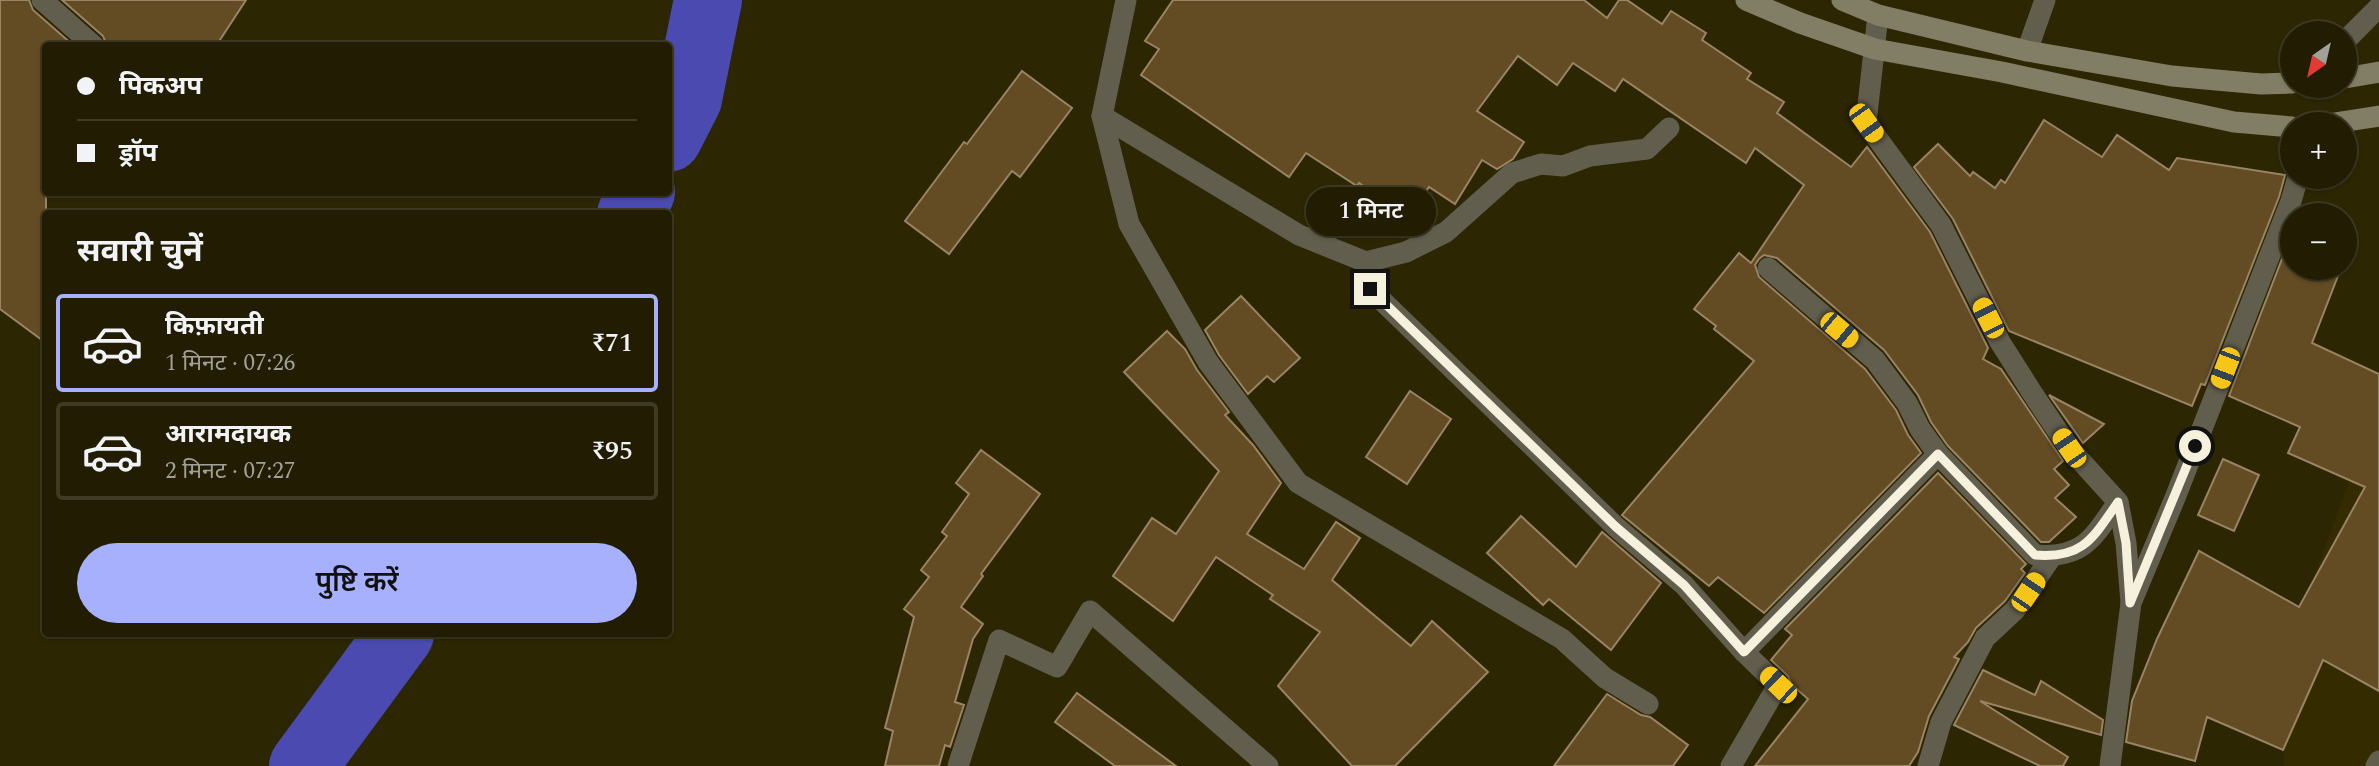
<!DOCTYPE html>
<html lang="hi">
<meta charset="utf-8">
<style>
:root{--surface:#211c02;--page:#29250c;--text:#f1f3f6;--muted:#a2a199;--line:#3e3a24;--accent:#a7b0fc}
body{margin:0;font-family:Spectral,"Noto Sans Devanagari",serif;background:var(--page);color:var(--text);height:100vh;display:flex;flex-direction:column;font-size:26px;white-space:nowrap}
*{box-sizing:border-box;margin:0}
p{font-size:23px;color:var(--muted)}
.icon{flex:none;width:38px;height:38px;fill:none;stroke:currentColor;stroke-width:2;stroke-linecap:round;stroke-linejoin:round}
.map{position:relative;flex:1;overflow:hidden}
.panel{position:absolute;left:42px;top:210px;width:630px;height:427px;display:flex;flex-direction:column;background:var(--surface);border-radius:7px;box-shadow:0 2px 5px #0004,0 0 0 2px var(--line)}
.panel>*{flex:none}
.guide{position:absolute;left:42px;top:42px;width:630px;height:154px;border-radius:7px;box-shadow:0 2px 5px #0004,0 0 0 2px var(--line);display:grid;align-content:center;height:154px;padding:0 35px;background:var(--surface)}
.needle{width:46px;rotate:214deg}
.tools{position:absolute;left:2280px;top:21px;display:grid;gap:14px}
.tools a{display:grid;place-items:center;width:77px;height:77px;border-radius:50%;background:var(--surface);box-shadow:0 2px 5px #0004,0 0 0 2px var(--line);font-size:35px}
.end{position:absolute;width:32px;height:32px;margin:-16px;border:9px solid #f5f1dd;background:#111;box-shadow:0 0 0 4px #111}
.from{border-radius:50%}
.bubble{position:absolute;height:49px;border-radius:24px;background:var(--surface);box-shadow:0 2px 5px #0004,0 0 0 2px var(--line);font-size:23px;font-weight:600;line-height:49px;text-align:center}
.car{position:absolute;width:21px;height:42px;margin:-21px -10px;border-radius:9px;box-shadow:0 0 5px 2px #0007;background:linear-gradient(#f5c518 24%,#345 0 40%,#f5c518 0 76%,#345 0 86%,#f5c518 0)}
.guide b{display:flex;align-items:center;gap:24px;height:66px;font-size:26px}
.guide b+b{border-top:2px solid var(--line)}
.guide i{width:18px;height:18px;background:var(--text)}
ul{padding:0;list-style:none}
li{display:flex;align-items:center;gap:21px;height:98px;margin:0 14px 10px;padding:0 21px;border:4px solid var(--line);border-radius:7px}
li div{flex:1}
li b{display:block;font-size:26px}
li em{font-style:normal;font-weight:600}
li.selected{border-color:var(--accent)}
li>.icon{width:63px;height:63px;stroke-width:1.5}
h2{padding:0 35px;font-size:32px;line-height:84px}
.action{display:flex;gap:14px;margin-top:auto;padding:14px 35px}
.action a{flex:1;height:80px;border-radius:42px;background:var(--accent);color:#111;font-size:28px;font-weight:600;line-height:80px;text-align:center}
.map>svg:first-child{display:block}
</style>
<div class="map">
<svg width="2379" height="766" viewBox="0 0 2379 766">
<rect width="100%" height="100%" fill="#2c2602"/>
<!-- built -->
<path fill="#342c00" d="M 2379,399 L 2379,766 L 2284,766 L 2285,656 Z"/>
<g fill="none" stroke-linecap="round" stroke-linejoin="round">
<!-- river -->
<g stroke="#4a4ab1" stroke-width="68">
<path d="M 668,138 L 688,99 L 708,0"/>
<path d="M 631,214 L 641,192"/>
<path d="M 303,766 L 400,634"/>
</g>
</g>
<!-- building -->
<g fill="#634b24" stroke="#998463" stroke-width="2">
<path d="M 0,0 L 29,0 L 33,10 L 74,46 L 46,46 L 46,343 L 0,309 Z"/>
<path d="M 62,0 L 246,0 L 216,46 L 107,46 L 103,36 Z"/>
<path d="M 1173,0 L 1584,0 L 1607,18 L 1619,0 L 1627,0 L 1662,24 L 1671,11 L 1706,33 L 1702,40 L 1751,73 L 1747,79 L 1784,102 L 1777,113 L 1851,167 L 1867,147 L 1930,232 L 1988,348 L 1983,359 L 2001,369 L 2063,461 L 2054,469 L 2069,485 L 2055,498 L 2076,517 L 2049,542 L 2041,542 L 1948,446 L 1931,422 L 1918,395 L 1884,350 L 1777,258 L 1764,255 L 1759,259 L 1755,265 L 1759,277 L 1865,369 L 1896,410 L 1908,435 L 1921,453 L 1764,613 L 1718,577 L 1709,586 L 1622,515 L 1754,361 L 1714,329 L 1716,326 L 1694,309 L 1739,253 L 1751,263 L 1804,185 L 1755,148 L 1746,163 L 1623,79 L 1615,91 L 1573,63 L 1557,85 L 1518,56 L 1477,111 L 1524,142 L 1513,159 L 1497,169 L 1482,160 L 1455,204 L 1429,187 L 1408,218 L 1359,183 L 1357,186 L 1306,153 L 1289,177 L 1141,75 L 1159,49 L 1145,41 Z"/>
<path d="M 1022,71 L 1072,108 L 1020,177 L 1012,171 L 949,254 L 905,221 L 964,142 L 967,144 Z"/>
<path d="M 2044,120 L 2102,157 L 2117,135 L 2169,170 L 2177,158 L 2285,175 L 2279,197 L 2205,385 L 2201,384 L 2192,406 L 2009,331 L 1953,219 L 1914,167 L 1938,144 L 1970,176 L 1973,172 L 1995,188 L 2001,180 L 2005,183 Z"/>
<path d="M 2292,233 L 2292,268 L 2341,268 L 2312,343 L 2379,374 L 2379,691 L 2323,660 L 2283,750 L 2207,717 L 2195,761 L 2126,742 L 2132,701 L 2157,639 L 2199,551 L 2299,607 L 2365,487 L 2288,453 L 2300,427 L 2229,396 Z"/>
<path d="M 1241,296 L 1300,358 L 1274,382 L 1267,376 L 1248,394 L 1219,355 L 1205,330 Z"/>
<path d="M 1167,331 L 1185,349 L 1197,370 L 1229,412 L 1225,415 L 1253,445 L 1281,483 L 1247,534 L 1304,569 L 1336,522 L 1360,538 L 1332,580 L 1411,646 L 1432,621 L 1488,672 L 1395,766 L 1352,766 L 1278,686 L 1320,632 L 1270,599 L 1273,595 L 1216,557 L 1173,621 L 1113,576 L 1152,518 L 1176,534 L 1219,471 L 1124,372 Z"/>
<path d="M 1410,391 L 1451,419 L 1407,484 L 1366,457 Z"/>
<path d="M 2049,395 L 2104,424 L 2083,443 Z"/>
<path d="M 981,450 L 1040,494 L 981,574 L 983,576 L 961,607 L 983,624 L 973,639 L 955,702 L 964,705 L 950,747 L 945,745 L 939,766 L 885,766 L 893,731 L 885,728 L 914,617 L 904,609 L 929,577 L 921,570 L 947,536 L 942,532 L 969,494 L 956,483 Z"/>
<path d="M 2223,459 L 2259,475 L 2234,531 L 2198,515 Z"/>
<path d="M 1938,473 L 2026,564 L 2021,569 L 2025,573 L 2005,601 L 1976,628 L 1968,642 L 1954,657 L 1959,659 L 1929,716 L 1918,752 L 1909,766 L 1755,766 L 1808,699 L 1791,684 L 1788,676 L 1771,660 L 1792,635 L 1785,629 Z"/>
<path d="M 1521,516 L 1576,567 L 1602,532 L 1661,583 L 1611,650 L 1549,599 L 1543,605 L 1487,553 Z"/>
<path d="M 1983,670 L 2035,695 L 2041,681 L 2103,720 L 2101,735 L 1980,701 L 2068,757 L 2063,766 L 2040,766 L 1954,725 Z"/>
<path d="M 1077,693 L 1176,766 L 1115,766 L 1055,722 Z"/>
<path d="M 1607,694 L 1641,715 L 1650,717 L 1688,745 L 1673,766 L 1554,766 Z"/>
</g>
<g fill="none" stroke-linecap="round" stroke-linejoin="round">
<!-- street -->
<g stroke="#615e4e" stroke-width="21">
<path d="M 42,0 L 94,46"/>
<path d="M 1126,0 L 1102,116 L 1129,224 L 1208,362 L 1298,483 L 1562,639 L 1605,678 L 1648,704"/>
<path d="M 1878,15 L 1866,123 L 1941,225 L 2000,342 L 2031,391 L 2069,448 L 2118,502 L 2126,543 L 2131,603"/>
<path d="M 2345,41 L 2379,7"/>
<path d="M 2027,51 L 2045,0"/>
<path d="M 1102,116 L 1299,235 L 1366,262 L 1406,252 L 1446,232 L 1512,173 L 1541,164 L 1563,166 L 1590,156 L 1647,149 L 1669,128"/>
<path d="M 1768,268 L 1875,360 L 1907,403 L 1920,429 L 1938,454 L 2035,555 C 2083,559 2093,538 2118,502"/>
<path d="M 1370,289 L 1616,527 L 1684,585 L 1744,652 L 1778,685 L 1731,766"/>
<path d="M 1744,652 L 1938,454"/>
<path d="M 958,766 L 999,640 L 1057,667 L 1090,611 L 1268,766"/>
<path d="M 1928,766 L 1941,722 L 1985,638 L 2015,610 L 2052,556"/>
<path d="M 2110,766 L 2131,603 L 2175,498 L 2291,201 L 2298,177"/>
<path d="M 2376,766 L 2379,761"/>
</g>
<!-- secondary -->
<g stroke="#827d65" stroke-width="21">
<path d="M 1746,0 L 1800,23 L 1875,49 L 2002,72 L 2234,122 L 2292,127"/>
<path d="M 1842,0 L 1878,15 L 2027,51 L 2172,76 L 2261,84 L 2292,83"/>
<path d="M 2345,78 L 2379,72"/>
<path d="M 2328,124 L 2379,116"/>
</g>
</g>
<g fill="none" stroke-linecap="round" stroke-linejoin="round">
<!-- route -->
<path stroke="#f5f1dd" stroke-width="9" d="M 1370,289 L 1616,527 L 1684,585 L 1744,652 L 1938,454 L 2035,555 C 2083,559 2093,538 2118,502 L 2126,543 L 2130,603 L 2195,446"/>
</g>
</svg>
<div class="tools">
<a><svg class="needle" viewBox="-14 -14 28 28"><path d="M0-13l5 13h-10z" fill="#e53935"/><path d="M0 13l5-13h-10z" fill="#a2a199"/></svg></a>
<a>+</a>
<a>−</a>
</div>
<i class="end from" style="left:2195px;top:446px"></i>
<i class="end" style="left:1370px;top:289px"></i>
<div class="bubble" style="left:1306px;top:187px;width:130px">1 मिनट</div>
<i class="car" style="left:1866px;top:123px;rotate:144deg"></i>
<i class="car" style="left:1988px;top:318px;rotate:333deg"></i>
<i class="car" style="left:1839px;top:330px;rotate:130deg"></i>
<i class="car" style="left:2225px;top:368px;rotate:201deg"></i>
<i class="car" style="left:2069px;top:448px;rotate:326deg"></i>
<i class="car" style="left:2028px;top:592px;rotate:34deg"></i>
<i class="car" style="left:1778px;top:685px;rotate:314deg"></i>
<div class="guide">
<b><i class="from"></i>पिकअप</b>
<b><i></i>ड्रॉप</b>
</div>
<section class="panel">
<h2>सवारी चुनें</h2>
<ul>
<li class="selected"><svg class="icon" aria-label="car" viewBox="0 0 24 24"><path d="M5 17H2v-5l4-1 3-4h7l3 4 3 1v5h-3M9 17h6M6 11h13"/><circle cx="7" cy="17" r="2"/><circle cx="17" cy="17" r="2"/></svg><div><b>किफ़ायती</b><p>1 मिनट · 07:26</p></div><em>₹71</em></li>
<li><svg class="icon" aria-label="car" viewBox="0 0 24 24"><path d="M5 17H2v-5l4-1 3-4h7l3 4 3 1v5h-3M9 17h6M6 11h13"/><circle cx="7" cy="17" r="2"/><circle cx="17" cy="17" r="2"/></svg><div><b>आरामदायक</b><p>2 मिनट · 07:27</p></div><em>₹95</em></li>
</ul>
<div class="action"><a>पुष्टि करें</a></div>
</section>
</div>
